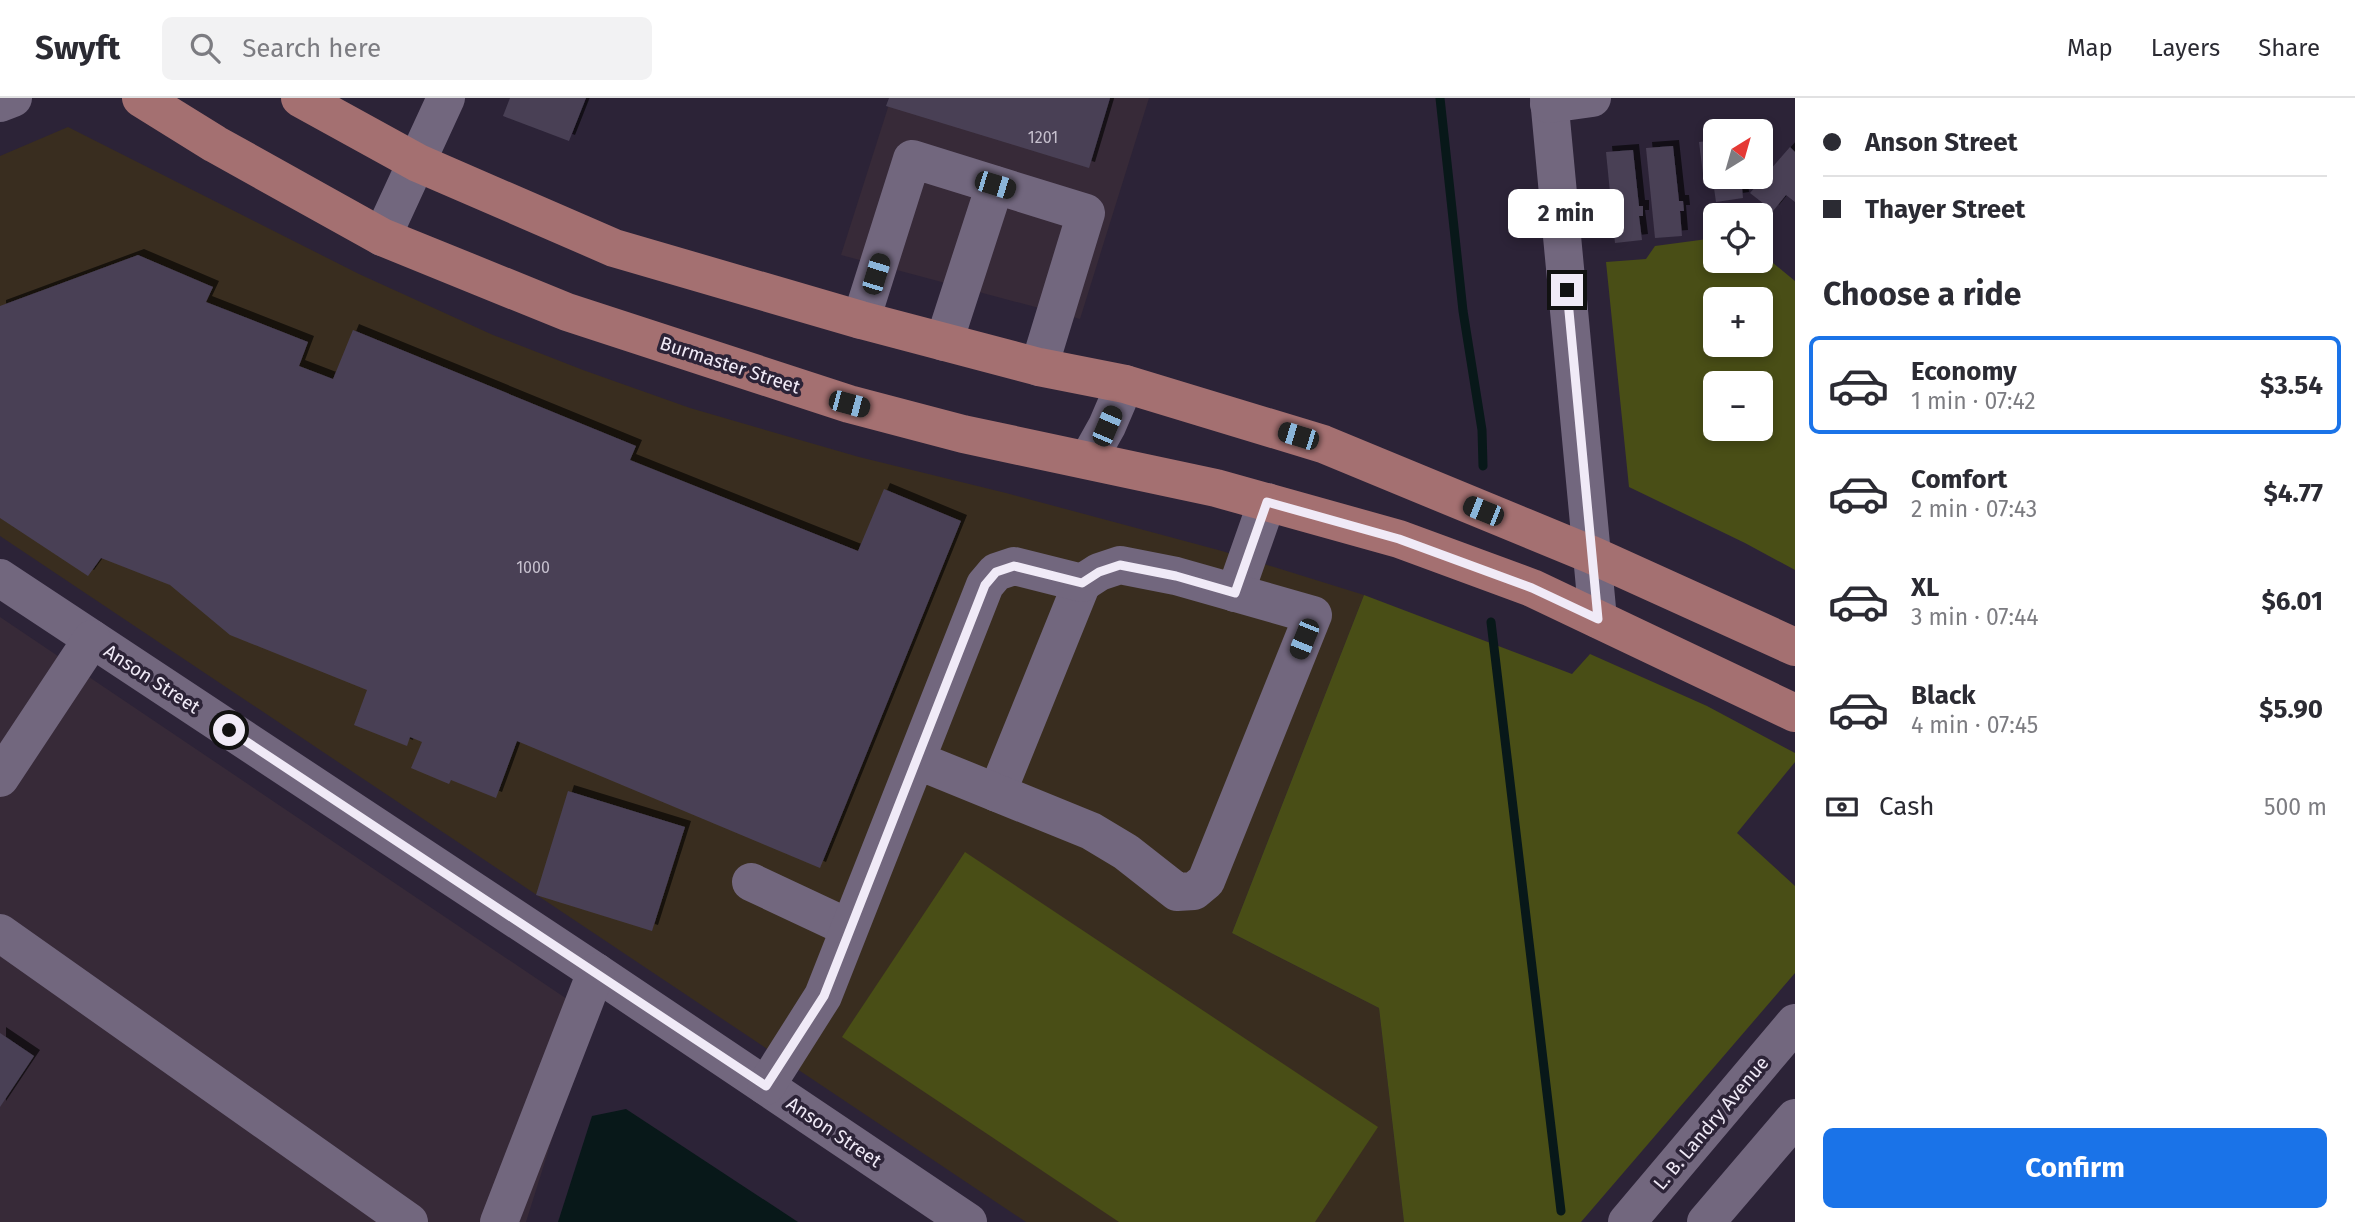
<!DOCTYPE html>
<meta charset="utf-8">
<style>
:root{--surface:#fff;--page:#f2f2f3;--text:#2b2b33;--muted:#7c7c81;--line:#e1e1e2;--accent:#1a73e8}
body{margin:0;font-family:"Fira Sans",sans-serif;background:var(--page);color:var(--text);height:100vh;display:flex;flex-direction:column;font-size:26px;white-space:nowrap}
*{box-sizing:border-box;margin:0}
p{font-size:23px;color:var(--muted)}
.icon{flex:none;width:38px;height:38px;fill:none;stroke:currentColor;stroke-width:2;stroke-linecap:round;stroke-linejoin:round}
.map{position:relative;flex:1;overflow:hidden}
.sheet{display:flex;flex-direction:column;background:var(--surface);width:560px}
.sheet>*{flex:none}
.hud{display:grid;align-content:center;height:154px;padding:0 28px;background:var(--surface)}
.needle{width:46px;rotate:37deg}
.fabs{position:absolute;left:1703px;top:21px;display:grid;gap:14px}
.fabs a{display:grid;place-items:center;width:70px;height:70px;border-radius:10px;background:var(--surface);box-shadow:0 4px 10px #0003;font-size:35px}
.end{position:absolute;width:32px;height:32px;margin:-16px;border:9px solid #f0eaf7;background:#111;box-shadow:0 0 0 4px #111}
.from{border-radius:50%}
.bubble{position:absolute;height:49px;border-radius:10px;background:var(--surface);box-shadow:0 4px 10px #0003;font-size:23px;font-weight:700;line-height:49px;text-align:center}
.car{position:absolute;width:21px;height:42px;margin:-21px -10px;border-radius:9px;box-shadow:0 0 5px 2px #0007;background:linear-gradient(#222 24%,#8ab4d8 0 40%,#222 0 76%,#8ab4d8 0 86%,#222 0)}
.hud b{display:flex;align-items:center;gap:24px;height:66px;font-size:26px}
.hud b+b{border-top:2px solid var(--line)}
.hud i{width:18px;height:18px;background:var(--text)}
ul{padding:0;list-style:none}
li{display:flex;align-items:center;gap:21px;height:98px;margin:0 14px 10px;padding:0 14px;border:4px solid transparent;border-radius:10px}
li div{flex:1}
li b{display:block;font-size:26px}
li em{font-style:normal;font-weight:700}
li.current{border-color:var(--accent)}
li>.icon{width:63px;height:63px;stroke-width:1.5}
h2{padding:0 28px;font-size:32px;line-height:84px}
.pay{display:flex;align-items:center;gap:18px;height:77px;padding:0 28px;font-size:26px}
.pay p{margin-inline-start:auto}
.primary-button{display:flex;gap:14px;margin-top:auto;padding:14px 28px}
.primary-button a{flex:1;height:80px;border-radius:10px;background:var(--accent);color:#fff;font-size:28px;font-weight:700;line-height:80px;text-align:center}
header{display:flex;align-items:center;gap:42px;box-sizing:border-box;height:98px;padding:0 35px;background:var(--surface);border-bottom:2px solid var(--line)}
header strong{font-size:33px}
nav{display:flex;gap:38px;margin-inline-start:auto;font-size:24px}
.search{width:490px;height:63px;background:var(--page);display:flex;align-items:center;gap:18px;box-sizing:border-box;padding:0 24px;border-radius:10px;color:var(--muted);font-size:26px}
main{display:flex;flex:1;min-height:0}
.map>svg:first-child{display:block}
</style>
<header>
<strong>Swyft</strong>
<div class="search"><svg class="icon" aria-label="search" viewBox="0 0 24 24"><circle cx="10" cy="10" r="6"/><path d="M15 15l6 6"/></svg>Search here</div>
<nav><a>Map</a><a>Layers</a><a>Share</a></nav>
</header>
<main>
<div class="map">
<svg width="1795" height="1124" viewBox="0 0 1795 1124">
<defs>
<filter id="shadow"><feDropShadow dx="6" dy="-6" stdDeviation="0" flood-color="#0009"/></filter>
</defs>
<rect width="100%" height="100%" fill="#2c2337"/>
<!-- industrial -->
<g fill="#372a38">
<path d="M 891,0 L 1149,0 L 1080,221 L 841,157 Z"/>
<path d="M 0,519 L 598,922 L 579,955 L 526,1124 L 0,1124 Z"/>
</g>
<!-- education -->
<path fill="#392d1f" d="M 68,29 L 359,176 L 493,237 L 583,272 L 690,310 L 859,359 L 1006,395 L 1222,453 L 1364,497 L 1232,835 L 1379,910 L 1404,1124 L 1026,1124 L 0,438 L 0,58 Z"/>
<!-- green -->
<g fill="#494e16" fill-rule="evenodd">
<path d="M 1715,140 L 1715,163 L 1760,163 L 1761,155 L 1795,183 L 1795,472 L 1745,445 L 1629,389 L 1606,164 L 1646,161 L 1655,148 ZM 1715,201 L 1760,201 L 1760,247 L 1715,247 ZM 1715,285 L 1760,285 L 1760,331 L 1715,331 Z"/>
<path d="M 1364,497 L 1572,576 L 1590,556 L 1707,608 L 1795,655 L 1795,664 L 1737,735 L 1795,788 L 1795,875 L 1581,1124 L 1404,1124 L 1379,910 L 1232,835 Z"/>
<path d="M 965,754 L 1378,1029 L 1315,1124 L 1119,1124 L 842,939 Z"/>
</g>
<!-- water -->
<path fill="#081819" d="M 626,1011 L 798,1124 L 558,1124 L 592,1018 Z"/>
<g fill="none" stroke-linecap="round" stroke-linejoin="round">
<!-- stream -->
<g stroke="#081819" stroke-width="9">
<path d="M 1440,0 L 1463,213 L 1482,332 L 1483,368"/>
<path d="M 1491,524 L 1561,1113"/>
</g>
</g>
<!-- building -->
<g fill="#494055" filter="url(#shadow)">
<path d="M 510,0 L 586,0 L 569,43 L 503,18 Z"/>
<path d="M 889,0 L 1110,0 L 1089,70 L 886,8 Z"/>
<path d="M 1715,42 L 1715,79 L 1741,79 L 1743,100 L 1716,104 L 1713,83 L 1704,84 L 1699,44 Z"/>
<path d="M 1673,48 L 1679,103 L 1683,103 L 1684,113 L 1680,113 L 1682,138 L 1655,140 L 1646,50 Z"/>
<path d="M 1790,49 L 1795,54 L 1795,104 L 1786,97 L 1773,113 L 1750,95 Z"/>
<path d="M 1633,52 L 1639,108 L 1643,108 L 1643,118 L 1639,118 L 1642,142 L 1615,145 L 1606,54 Z"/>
<path d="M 138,157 L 213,189 L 206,204 L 308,244 L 299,268 L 333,281 L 353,232 L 636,348 L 630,362 L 858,453 L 884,391 L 961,423 L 820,770 L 517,643 L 496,700 L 451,682 L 449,686 L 411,670 L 422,644 L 410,639 L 407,648 L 354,627 L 367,592 L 230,537 L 170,487 L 101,460 L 88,478 L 0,420 L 0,208 Z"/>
<path d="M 568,693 L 685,729 L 652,833 L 536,797 Z"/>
<path d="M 0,935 L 34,958 L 0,1009 Z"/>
</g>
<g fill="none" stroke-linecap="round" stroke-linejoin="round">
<!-- minor -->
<g stroke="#72677e" stroke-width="38">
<path d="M 1549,0 L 1598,521"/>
<path d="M 0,5 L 13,0"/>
<path d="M 1549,6 L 1592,0"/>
<path d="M 382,139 L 446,0"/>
<path d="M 861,222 L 912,61 L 1086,115 L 1039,269"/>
<path d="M 944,244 L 995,87"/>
<path d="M 1088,362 L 1107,328 L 1125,286"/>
<path d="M 0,480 L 596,874 L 968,1124"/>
<path d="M 1235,495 L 1267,404"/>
<path d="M 0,680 L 92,541"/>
<path d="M 997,695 L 1082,485"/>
<path d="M 751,784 L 849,830"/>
<path d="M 0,835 L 409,1124"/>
<path d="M 766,988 L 823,898 L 985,487 L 996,474 L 1014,468 L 1082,485 L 1099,474 L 1120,467 L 1176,478 L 1313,517 L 1206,783 L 1194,793 L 1177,794 L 1126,754 L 1091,733 L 916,662"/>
<path d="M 499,1124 L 596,874"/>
<path d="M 1627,1124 L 1795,925"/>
<path d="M 1706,1124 L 1795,1020"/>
</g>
<!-- major -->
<g stroke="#a47071" stroke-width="38">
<path d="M 141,0 L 215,46 L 382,139 L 567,214 L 849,306 L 963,336 L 1216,390 L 1399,441 L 1532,490 L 1795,615"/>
<path d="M 300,0 L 418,65 L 614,150 L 861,222 L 1039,269 L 1125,286 L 1323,346 L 1592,457 L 1795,549"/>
</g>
</g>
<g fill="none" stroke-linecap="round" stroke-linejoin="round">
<!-- route -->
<path stroke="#f0eaf7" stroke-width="9" d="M 229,632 L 766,988 L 824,898 L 985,487 L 996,474 L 1014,468 L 1082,485 L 1099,474 L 1120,467 L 1176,478 L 1235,495 L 1267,404 L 1399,441 L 1532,490 L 1598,521 L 1567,192"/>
</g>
<g text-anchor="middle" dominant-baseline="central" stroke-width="7" stroke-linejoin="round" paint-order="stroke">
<!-- number labels -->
<g font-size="16" fill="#c6c0ce">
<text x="1043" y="39">1201</text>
<text x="533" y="469">1000</text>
</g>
<!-- street labels -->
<g font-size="19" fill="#f0eaf7" stroke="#2c2337">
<text transform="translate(730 267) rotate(18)">Burmaster Street</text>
<text transform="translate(152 581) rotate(33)">Anson Street</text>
<text transform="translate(1711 1025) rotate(-50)">L. B. Landry Avenue</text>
<text transform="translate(834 1034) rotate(34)">Anson Street</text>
</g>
</g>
</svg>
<div class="fabs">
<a><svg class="needle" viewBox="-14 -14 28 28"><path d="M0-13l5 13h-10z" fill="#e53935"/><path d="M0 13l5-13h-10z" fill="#7c7c81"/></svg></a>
<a><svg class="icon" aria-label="locate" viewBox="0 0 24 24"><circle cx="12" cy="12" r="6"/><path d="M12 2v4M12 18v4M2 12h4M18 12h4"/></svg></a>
<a>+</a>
<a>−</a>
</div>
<i class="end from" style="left:229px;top:632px"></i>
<i class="end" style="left:1567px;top:192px"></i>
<div class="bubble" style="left:1508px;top:91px;width:116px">2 min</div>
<i class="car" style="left:995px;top:87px;rotate:107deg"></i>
<i class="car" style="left:876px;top:176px;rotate:17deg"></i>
<i class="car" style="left:849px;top:306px;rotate:105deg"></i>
<i class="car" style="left:1107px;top:328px;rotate:23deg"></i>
<i class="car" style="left:1298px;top:338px;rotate:287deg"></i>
<i class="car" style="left:1483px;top:413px;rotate:292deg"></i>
<i class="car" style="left:1304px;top:541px;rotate:202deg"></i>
</div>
<section class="sheet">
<div class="hud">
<b><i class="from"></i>Anson Street</b>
<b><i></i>Thayer Street</b>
</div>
<h2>Choose a ride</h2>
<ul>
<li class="current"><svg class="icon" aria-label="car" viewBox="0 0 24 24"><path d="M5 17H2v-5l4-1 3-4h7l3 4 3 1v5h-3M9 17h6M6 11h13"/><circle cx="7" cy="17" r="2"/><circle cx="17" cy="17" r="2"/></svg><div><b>Economy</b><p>1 min · 07:42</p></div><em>$3.54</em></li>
<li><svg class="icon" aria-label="car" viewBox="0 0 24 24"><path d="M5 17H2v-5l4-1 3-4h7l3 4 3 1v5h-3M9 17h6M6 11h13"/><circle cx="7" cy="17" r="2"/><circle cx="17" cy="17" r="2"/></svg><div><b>Comfort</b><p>2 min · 07:43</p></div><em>$4.77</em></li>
<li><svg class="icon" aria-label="car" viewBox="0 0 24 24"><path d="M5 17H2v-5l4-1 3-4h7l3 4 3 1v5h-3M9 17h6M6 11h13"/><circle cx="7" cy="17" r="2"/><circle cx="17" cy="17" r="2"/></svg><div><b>XL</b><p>3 min · 07:44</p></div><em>$6.01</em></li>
<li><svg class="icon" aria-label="car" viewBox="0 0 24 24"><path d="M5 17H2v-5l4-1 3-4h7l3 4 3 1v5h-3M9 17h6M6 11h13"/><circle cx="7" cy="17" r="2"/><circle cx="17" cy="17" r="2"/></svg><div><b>Black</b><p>4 min · 07:45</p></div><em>$5.90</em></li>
</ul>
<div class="pay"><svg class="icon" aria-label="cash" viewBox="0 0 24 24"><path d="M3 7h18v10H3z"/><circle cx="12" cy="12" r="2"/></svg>Cash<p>500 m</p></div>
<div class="primary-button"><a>Confirm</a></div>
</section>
</main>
